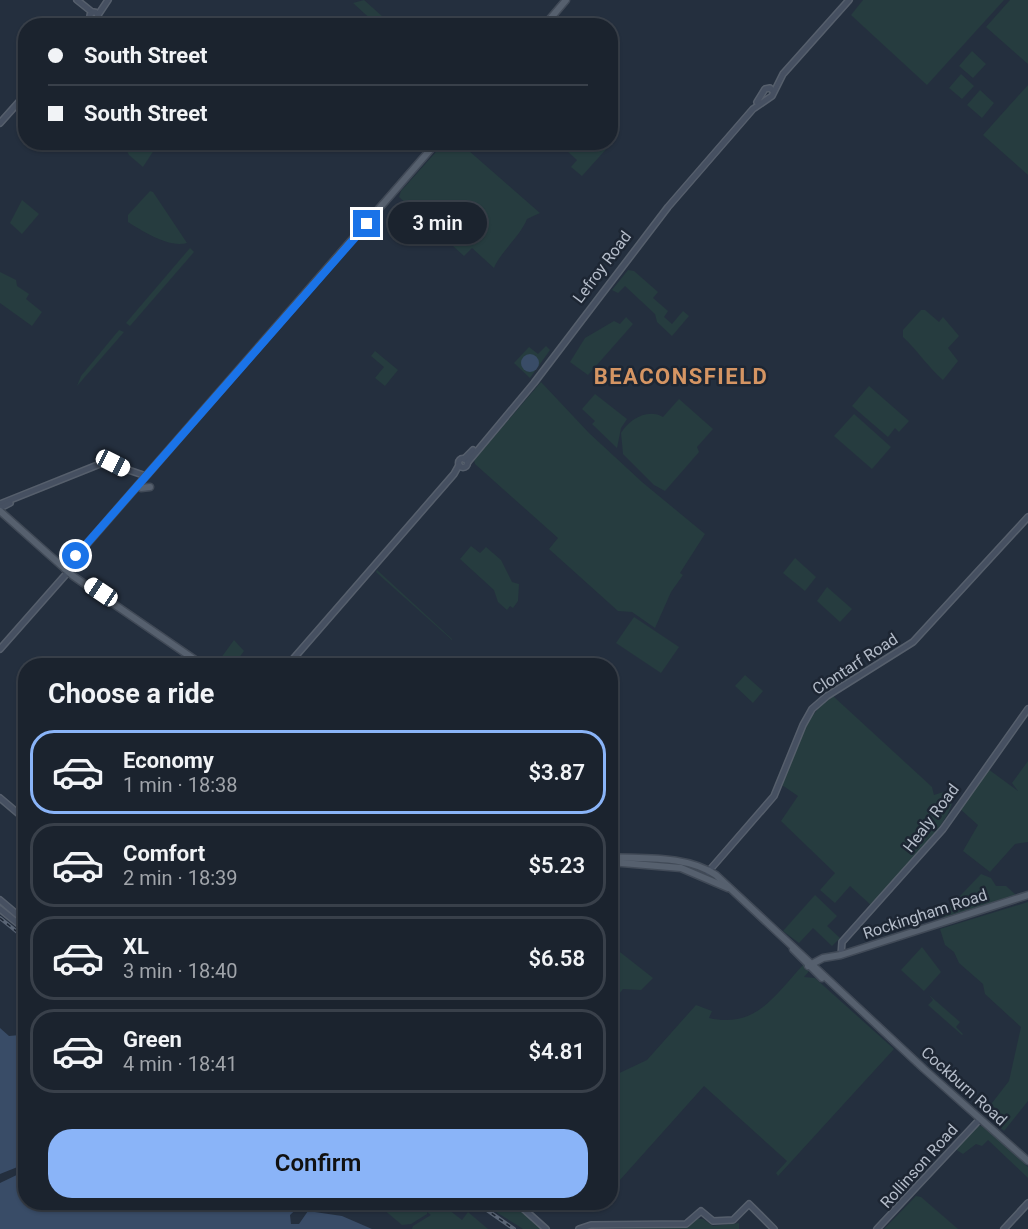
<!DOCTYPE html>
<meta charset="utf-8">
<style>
:root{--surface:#1b232e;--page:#282f3a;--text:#f1f3f6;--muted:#a0a4aa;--line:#39404a;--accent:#8ab4f8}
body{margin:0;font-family:Roboto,sans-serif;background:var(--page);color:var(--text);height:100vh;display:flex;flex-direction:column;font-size:22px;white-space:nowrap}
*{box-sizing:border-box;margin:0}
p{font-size:20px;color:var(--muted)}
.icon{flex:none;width:33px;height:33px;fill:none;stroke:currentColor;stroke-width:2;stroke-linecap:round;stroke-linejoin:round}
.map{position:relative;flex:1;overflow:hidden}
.drawer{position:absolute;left:18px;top:658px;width:600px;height:552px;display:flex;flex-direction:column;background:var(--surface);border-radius:24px;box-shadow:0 2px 4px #0004,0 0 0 2px var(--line)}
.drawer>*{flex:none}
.guide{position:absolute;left:18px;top:18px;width:600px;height:132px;border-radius:24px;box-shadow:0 2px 4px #0004,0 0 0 2px var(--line);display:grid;align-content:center;height:132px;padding:0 30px;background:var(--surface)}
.end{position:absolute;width:27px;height:27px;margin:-14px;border:8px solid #1a73e8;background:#fff;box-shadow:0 0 0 3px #fff}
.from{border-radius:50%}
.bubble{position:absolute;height:42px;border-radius:21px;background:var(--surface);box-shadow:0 2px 4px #0004,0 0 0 2px var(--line);font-size:20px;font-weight:600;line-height:42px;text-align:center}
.car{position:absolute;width:18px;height:36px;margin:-18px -9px;border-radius:8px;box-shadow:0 0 4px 2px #0007;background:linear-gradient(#fff 24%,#345 0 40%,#fff 0 76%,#345 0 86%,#fff 0)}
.guide b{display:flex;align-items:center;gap:21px;height:57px;font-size:22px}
.guide b+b{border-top:2px solid var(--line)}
.guide i{width:15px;height:15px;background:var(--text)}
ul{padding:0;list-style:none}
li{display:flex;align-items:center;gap:18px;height:84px;margin:0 12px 9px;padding:0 18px;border:3px solid var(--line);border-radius:24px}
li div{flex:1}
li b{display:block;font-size:22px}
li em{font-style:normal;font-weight:600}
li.active{border-color:var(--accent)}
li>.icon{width:54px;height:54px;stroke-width:1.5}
h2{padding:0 30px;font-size:27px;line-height:72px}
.cta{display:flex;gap:12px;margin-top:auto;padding:12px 30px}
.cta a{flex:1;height:69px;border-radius:24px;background:var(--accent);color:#111;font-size:24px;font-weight:600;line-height:69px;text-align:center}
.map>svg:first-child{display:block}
</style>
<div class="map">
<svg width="1028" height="1229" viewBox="0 0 1028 1229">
<rect width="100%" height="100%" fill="#242f3e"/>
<!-- green -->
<g fill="#263c3f">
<path d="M 364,0 L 383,17 L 376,24 L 353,3 Z"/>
<path d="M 863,0 L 1004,0 L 927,85 L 851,15 Z"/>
<path d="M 1010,0 L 1028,0 L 1028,64 L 986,27 Z"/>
<path d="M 972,51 L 986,64 L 973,78 L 959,66 Z"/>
<path d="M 961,74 L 974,86 L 962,99 L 949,88 Z"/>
<path d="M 1028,85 L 1028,175 L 983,135 Z"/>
<path d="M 980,90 L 994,103 L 982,118 L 967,105 Z"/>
<path d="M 123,143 L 154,143 L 156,147 L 143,167 L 129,155 Z"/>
<path d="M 444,143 L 460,143 L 540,213 L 527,219 C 519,238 501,251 494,268 L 472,248 L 464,256 L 399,197 L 401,191 Z"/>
<path d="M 571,143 L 603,143 L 608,147 L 582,176 L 571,167 L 577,160 L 566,150 Z"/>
<path d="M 150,191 L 153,192 L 187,243 C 169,248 144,232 128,222 L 128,215 Z"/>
<path d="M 22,200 L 39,214 L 22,234 L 10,223 Z"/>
<path d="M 190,248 L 194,252 L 130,326 L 126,323 Z"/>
<path d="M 628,270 L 634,271 L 658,292 L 653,298 L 668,311 L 664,317 L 672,324 L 683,311 L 689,316 L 672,336 L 657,322 L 655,314 L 625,286 L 618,293 L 612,290 Z"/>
<path d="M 0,272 L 16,280 L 17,286 L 29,294 L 26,299 L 42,312 L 32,326 L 0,303 Z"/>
<path d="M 921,310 L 925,310 L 939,322 L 943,317 L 959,336 L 948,348 L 958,361 L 943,380 C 928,367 918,351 903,337 L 903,330 Z"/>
<path d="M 626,317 L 633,324 L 588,375 L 570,362 L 585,338 L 614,321 L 620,324 Z"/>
<path d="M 119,330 L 124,332 L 77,386 L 81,376 Z"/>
<path d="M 546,346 L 550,350 L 530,378 L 514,363 L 529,347 L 538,354 Z"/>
<path d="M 375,351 L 398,370 L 385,386 L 375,378 L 384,367 L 371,356 Z"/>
<path d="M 541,382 L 589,433 L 642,482 L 705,534 L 680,573 L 683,575 L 671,592 L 655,628 L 632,612 L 618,611 L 549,549 L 558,538 L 475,464 L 474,460 Z"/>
<path d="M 869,386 L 909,421 L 899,432 L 895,428 L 888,437 L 852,406 Z"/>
<path d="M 595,394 L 627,419 L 621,428 L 617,448 L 592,424 L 595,421 L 582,409 Z"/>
<path d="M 679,399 L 713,429 L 697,447 L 699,452 L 665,491 L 654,485 L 623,454 L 621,433 C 629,420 647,408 663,417 Z"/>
<path d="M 854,414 L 891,447 L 872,469 L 834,436 Z"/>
<path d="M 471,546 L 480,553 L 486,547 L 501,560 L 512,582 L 519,584 L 518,601 L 513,608 L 510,606 L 507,610 L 498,602 L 494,590 L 460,559 Z"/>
<path d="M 795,558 L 816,577 L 805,591 L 783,573 Z"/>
<path d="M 377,570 L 452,639 L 452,640 L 376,572 Z"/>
<path d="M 827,587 L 852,609 L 840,622 L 817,601 Z"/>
<path d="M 634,617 L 679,647 L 661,673 L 616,643 Z"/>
<path d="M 234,640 L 244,651 L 233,666 L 218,662 Z"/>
<path d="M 745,675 L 763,691 L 753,703 L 735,686 Z"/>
<path d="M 833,696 L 932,787 L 934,795 L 950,790 C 952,794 953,798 952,803 C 947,827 890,885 872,906 L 850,886 L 835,903 L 820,890 L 835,873 L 781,821 L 798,796 L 782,785 C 795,754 803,715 833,696 Z"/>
<path d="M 1028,761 L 1028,842 L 1015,844 L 990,872 L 963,851 L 978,825 L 959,808 L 988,769 L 1018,791 L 1012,783 Z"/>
<path d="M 981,874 L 991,878 L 996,886 L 1006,886 L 1016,895 L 943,918 L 941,916 Z"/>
<path d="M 815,895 L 837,916 L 827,926 L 840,938 L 832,946 L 813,928 L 799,943 L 783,931 Z"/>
<path d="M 1028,902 L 1028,1101 L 1004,1131 L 985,1112 L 1009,1081 L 1021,1027 L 985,994 L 983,984 L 959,963 L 954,952 L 945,945 L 940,929 Z"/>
<path d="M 611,945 L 653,978 L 641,990 L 623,989 L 611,1004 Z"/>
<path d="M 922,947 L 941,972 L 924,991 L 901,970 Z"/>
<path d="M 803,965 L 810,970 L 804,977 L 815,978 L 894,1049 L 778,1176 L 776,1173 L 787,1161 L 704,1086 L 611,1190 L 611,1077 L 647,1060 L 696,1005 L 712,1011 L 709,1018 C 756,1029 775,995 803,965 Z"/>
<path d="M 929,995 L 960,1022 L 956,1027 L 963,1034 L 962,1035 L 928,1005 L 933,1000 Z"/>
<path d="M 976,1126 L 984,1126 L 1028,1167 L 1028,1178 L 988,1140 L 982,1146 L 976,1144 L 963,1154 L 955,1149 Z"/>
<path d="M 916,1196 L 921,1197 L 958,1229 L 884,1229 Z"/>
<path d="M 376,1203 L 440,1203 L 462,1220 L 468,1212 L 488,1229 L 412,1229 L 413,1226 L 431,1215 L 427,1212 L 427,1214 L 411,1224 L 402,1225 Z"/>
<path d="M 482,1203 L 514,1203 L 544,1229 L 523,1229 Z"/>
<path d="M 696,1219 L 703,1219 L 713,1226 L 739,1223 L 739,1229 L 620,1229 L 640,1226 L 684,1227 Z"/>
</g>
<!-- water -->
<g fill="#394c67">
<circle cx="530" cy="363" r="9"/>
<path d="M 0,1028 L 9,1036 L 20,1035 L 26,1040 L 25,1164 L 0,1174 Z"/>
<path d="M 25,1171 L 26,1203 L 303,1203 L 290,1215 L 291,1224 L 299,1224 L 308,1211 L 342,1216 L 372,1229 L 0,1229 L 0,1183 Z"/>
</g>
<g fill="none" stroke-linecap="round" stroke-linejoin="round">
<!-- secondary casing -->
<g stroke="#565f6c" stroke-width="8">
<g id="secondary">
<path d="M 77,0 L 92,12"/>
<circle cx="94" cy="16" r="4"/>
<path d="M 98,15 L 108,0"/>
<path d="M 757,102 L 765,89 L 770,88 L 773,91"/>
<path d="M 0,123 L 26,94"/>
<circle cx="463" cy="463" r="4.5"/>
<path d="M 464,459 L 473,450"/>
<path d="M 468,462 L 534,383 L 668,207 L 753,109 L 772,96 L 783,74 L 849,0"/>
<path d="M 0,504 L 105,462 L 146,476"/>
<path d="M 0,508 L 10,503"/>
<path d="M 0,649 L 68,572"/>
<path d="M 287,666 L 454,474 L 459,465"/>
<path d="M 0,798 L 26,820"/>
<path d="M 708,872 L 774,796 L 803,725 L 812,709 L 827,696 L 913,642 L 1028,517"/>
<path d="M 0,900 L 26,922"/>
<path d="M 0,909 L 26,930"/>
<path d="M 841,955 L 842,942 L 943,829 L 1028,709"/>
<path d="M 517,1203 L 546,1229"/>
<path d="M 579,1229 L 591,1225 L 686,1224 L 701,1211 L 713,1221 L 733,1220 L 749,1204 L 774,1229"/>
<path d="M 877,1229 L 980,1119"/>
<path d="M 1004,1229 L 1028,1203"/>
</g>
</g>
<!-- primary casing -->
<g stroke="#414a57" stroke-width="9">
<g id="primary">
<path d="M 544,26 L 566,0"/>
<path d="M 141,488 L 150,487"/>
<path d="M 0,511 L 73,576 L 204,666"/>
<path d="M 65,569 L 437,142"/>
<path d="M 610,857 C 645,859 686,855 716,875 L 924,1069 L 1028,1161"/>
<path d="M 610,862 L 681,868 L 728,888"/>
<path d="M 793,949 L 822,978"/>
<path d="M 808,966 L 823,958 L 841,955 L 1028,895"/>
</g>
</g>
<!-- secondary -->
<use href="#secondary" stroke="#465061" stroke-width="5"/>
<!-- primary -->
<use href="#primary" stroke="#56606e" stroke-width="6"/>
<!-- rail casing -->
<g stroke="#5a6575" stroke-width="4">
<g id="rail">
<path d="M 0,918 L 26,939"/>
<path d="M 477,1203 L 514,1229"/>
</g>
</g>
<!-- rail -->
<use href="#rail" stroke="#1d2633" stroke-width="1.5" stroke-dasharray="4.5" stroke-linecap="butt"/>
</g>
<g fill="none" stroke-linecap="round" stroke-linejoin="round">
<!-- route -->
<path stroke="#1a73e8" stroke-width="8" d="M 76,556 L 367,224"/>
</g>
<g text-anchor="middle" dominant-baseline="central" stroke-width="5" stroke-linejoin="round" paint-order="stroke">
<!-- street labels -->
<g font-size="16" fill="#b4bcc9" stroke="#1d2633">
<text transform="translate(602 267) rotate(-53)">Lefroy Road</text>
<text transform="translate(855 664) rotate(-33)">Clontarf Road</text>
<text transform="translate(931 818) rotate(-53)">Healy Road</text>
<text transform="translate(925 914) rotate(-18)">Rockingham Road</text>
<text transform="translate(964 1086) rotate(42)">Cockburn Road</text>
<text transform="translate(919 1166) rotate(-48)">Rollinson Road</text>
</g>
<!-- district labels -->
<g font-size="22" font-weight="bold" letter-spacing="1.5" fill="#d59563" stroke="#1d2633">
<text x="681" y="376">BEACONSFIELD</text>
</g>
</g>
</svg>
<i class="end from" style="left:76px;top:556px"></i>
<i class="end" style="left:367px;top:224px"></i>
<div class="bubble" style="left:388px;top:202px;width:99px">3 min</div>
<i class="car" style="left:113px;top:463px;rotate:117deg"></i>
<i class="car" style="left:101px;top:592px;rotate:304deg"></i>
<div class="guide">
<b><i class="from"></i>South Street</b>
<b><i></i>South Street</b>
</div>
<section class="drawer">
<h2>Choose a ride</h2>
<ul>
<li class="active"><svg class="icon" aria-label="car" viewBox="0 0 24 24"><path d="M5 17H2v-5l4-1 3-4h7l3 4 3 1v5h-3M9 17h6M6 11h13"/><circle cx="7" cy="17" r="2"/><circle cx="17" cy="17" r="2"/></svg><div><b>Economy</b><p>1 min · 18:38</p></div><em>$3.87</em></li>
<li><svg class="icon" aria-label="car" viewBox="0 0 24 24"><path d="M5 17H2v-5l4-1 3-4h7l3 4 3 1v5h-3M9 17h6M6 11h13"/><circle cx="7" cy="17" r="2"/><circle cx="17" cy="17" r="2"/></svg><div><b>Comfort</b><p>2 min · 18:39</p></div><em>$5.23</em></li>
<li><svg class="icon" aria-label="car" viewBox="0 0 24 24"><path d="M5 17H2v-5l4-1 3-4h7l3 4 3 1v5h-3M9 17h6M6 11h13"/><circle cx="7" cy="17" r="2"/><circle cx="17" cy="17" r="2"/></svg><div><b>XL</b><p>3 min · 18:40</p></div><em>$6.58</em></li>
<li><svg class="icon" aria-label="car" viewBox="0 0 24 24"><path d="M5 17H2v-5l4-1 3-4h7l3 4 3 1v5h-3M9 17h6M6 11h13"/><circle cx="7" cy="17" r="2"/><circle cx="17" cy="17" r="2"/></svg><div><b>Green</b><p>4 min · 18:41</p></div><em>$4.81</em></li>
</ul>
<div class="cta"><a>Confirm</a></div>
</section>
</div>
